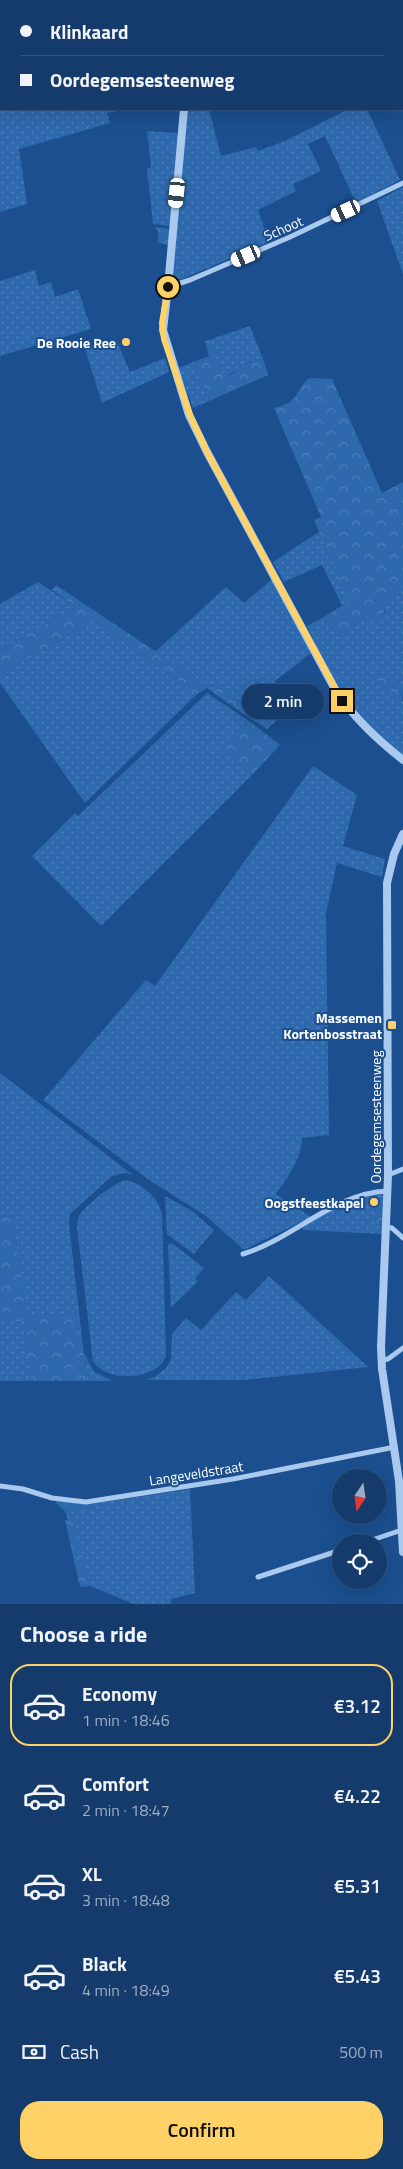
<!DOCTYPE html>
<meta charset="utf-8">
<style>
:root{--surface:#143b6b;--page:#1d4271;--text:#f1f3f6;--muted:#9dadc1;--line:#33557e;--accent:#ffd166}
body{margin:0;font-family:"Titillium Web",sans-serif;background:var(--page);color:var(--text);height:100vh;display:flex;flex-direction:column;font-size:19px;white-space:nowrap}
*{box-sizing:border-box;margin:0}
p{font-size:16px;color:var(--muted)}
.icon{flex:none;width:28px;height:28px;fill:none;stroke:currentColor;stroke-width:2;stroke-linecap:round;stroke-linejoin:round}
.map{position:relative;height:1604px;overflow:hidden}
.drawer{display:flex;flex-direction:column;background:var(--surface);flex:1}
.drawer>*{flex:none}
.guide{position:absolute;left:0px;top:0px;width:404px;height:110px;box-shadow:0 5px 20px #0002,0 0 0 1px var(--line);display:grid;align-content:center;height:110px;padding:0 20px;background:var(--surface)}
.needle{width:32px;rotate:193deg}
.fabs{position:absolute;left:332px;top:1469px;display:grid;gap:10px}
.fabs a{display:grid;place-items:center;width:55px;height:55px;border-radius:50%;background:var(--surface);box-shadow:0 5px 20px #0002,0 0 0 1px var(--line);font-size:25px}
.end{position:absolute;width:22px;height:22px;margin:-11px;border:6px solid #ffd166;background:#111;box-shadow:0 0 0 2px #111}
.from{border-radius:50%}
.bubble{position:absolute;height:35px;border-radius:18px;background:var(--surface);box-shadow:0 5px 20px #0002,0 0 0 1px var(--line);font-size:16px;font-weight:600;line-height:35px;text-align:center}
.car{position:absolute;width:15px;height:30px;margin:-15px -8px;border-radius:6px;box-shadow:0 0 4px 1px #0007;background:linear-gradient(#fff 24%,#345 0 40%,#fff 0 76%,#345 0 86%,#fff 0)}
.guide b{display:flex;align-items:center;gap:18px;height:48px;font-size:19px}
.guide b+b{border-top:1px solid var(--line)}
.guide i{width:12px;height:12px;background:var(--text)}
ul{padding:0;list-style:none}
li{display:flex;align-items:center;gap:15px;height:82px;margin:0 10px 8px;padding:0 10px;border:2px solid transparent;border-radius:20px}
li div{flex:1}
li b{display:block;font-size:19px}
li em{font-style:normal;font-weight:600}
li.active{border-color:var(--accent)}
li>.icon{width:45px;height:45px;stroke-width:1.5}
h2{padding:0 20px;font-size:22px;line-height:60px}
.pay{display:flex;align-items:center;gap:12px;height:55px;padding:0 20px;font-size:19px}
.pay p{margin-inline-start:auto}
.cta{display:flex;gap:10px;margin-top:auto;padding:10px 20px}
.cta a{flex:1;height:58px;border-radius:20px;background:var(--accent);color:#111;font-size:20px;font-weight:600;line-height:58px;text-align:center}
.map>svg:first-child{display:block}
</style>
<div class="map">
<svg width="403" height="1604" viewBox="0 0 403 1604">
<defs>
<pattern id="grass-dots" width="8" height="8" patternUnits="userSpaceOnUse" patternTransform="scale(1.25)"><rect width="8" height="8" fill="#2e69ad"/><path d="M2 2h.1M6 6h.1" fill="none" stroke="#4d80b9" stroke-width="1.8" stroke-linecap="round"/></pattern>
<pattern id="forest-crowns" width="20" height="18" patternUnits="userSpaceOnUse" patternTransform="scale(1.25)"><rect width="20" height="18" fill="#2e69ad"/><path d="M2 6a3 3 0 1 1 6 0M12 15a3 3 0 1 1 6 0" fill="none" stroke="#4d80b9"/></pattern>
</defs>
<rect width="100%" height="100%" fill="#1b4f8f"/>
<!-- grass -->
<g fill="url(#grass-dots)">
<path d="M 0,0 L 69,1 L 1,1 L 1,109 L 45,109 L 51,111 L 57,109 L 117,109 L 117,111 L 107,113 L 110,123 L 19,149 L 27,204 L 0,212 Z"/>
<path d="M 186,109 L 209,109 L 221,156 L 256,147 L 258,151 L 285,141 L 349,109 L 367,109 L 400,180 L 356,203 L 325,136 L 308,144 L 321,171 L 293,184 L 296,191 L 258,210 L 269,242 L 182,279 L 177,280 L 172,274 Z"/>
<path d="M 147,131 L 178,133 L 170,226 L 153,224 L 147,169 L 151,167 Z"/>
<path d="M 403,187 L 403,274 L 377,201 Z"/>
<path d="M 35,270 L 39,286 L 51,282 L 55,297 L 78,289 L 91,329 L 0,356 L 0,281 Z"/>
<path d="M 250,326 L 263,359 L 247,363 L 224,378 L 209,340 Z"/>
<path d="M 116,339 L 130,372 L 165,358 L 169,372 L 102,403 L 85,349 Z"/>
<path d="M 194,362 L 209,401 L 193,408 L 178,368 Z"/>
<path d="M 319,532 L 350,601 L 342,605 L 322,565 L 284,582 L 273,562 Z"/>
<path d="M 272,579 L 311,653 L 275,681 L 294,705 L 267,729 L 235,708 L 240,701 L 215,685 L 207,686 L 155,652 L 226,587 L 244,603 Z"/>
<path d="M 38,582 L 76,607 L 0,650 L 0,604 Z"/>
<path d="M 403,589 L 403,692 L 380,671 L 373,677 L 402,702 L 403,700 L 403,754 C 385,739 367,725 352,707 C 333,684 320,653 307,626 L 324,617 L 337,636 L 365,620 L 376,620 L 385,613 L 385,605 Z"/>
<path d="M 94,621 L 197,694 L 85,803 L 0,683 L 0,675 Z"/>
<path d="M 207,693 L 249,721 L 220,750 L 252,775 L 101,926 L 32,856 L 75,813 L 78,816 Z"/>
<path d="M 313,766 L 357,795 L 343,846 L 385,859 L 382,877 L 337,863 L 326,913 L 329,1135 L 302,1138 C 301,1161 288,1176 276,1194 L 311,1217 L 244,1250 L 206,1216 L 149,1180 L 43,1100 L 146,980 L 155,986 Z"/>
<path d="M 0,1073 L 133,1175 L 124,1173 L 112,1176 L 70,1214 L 69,1223 L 79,1312 L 28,1317 L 11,1214 L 0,1217 Z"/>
<path d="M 127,1180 C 145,1186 157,1196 162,1214 L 166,1355 C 159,1381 105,1383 93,1361 L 77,1228 C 77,1225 77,1220 79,1216 C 84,1206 116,1181 127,1180 Z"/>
<path d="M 165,1196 L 192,1211 L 214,1230 L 194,1254 L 167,1234 Z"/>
<path d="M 366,1196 L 384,1224 L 383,1234 L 303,1230 L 303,1225 L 344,1204 Z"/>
<path d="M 168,1244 L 173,1244 L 204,1268 L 195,1279 L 198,1281 L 171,1308 Z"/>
<path d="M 269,1276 L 368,1367 L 245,1380 L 146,1380 L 155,1377 L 167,1367 L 171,1359 L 172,1334 L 186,1318 L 201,1330 L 236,1292 L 246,1300 Z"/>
<path d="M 24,1320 L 31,1381 L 0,1381 L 0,1322 Z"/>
<path d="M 84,1353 L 94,1372 L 113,1381 L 87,1381 Z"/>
<path d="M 190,1489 L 195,1593 L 171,1599 L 171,1604 L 134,1604 L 90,1586 L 72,1520 L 68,1520 L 65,1511 L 92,1508 L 91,1504 Z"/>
</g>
<!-- forest -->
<g fill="url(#forest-crowns)">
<path d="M 155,227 L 171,229 L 169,245 L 158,243 L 158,231 Z"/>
<path d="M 209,340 L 224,378 L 234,373 L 239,366 L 263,359 L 268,375 L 209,401 L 194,362 L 209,356 L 205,341 Z"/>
<path d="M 309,378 L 332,379 L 382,493 L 403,482 L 403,589 L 385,605 C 385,615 381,619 371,622 L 365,620 L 337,636 L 324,617 L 349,601 L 314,520 L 321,517 L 274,408 C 300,402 293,393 309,378 Z"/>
<path d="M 56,585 L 207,686 L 220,685 L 240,701 L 235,708 L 207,688 L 197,694 L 94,621 L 0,675 L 0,650 L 76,607 L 52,590 Z"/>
<path d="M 380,671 L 403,692 L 402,702 L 373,677 Z"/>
<path d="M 249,721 L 280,745 L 252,775 L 219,750 Z"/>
<path d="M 382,1194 L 383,1196 L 384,1224 L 377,1223 L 376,1211 L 366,1196 Z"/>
<path d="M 11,1213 L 28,1316 L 79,1312 L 87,1381 L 31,1381 L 24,1321 L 0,1322 L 0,1217 Z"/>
<path d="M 58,1501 L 91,1504 L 92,1508 L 65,1511 L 55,1502 Z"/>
<path d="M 71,1519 L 72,1519 L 90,1586 L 80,1587 L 65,1520 Z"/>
</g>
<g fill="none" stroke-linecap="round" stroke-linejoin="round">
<!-- minor -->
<g stroke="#a9c9ee" stroke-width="5">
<path d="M 168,287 L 190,280 L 290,237 L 403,183"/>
<path d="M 388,1175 L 403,1169"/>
<path d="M 386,1227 L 392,1228 L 403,1238"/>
<path d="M 243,1254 C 293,1239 334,1193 387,1191"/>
<path d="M 382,1360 L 388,1359 L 403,1348"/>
<path d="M 0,1486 L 23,1489 L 52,1498 L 86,1502 L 233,1479 L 395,1447"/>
<path d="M 366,1542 L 402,1530"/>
<path d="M 258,1577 L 341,1550"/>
</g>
<!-- tertiary -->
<g stroke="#a9c9ee" stroke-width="8">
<path d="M 187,0 L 187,1"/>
<path d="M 184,109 L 168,287 L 163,330 L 189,415 L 207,452 L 336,691 C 355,719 377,739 403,760"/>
<path d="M 403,834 L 394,854 L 387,883 L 388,1175 L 381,1347 L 382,1369 L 399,1481 L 403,1552"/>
</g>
</g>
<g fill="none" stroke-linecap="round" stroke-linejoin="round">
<!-- route -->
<path stroke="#ffd166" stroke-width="6" d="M 168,287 L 162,323 L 164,339 L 190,415 L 207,452 L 342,701"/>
</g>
<!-- markers -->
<g fill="#ffd166" stroke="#1b4f8f" stroke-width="2">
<circle cx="126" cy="342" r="5"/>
<rect x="387" y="1020" width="10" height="10" rx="2.5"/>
<circle cx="374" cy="1202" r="5"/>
</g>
<g text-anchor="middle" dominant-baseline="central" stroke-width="4" stroke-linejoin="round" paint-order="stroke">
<!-- street labels -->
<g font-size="14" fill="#fff" stroke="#1b4f8f">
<text transform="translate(283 228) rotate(-24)">Schoot</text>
<text transform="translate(375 1117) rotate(-90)">Oordegemsesteenweg</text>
<text transform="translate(196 1473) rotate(-9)">Langeveldstraat</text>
</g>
<!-- poi labels -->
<g font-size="14" font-weight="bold" fill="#fff" stroke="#1b4f8f" text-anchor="end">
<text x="116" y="342">De Rooie Ree</text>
<text x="382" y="1017">Massemen<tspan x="382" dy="16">Kortenbosstraat</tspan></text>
<text x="364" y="1202">Oogstfeestkapel</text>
</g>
</g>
</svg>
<div class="fabs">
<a><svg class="needle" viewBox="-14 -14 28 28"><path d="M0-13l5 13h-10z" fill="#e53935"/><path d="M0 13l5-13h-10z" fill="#9dadc1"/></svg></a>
<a><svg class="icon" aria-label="locate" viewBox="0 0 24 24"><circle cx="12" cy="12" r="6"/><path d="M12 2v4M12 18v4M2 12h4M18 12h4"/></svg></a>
</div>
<i class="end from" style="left:168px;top:287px"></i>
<i class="end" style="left:342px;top:701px"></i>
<div class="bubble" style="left:242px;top:684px;width:82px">2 min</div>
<i class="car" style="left:177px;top:193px;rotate:186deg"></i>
<i class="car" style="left:346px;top:211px;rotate:245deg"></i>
<i class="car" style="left:246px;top:256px;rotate:247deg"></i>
<div class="guide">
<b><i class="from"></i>Klinkaard</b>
<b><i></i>Oordegemsesteenweg</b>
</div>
</div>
<section class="drawer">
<h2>Choose a ride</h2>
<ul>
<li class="active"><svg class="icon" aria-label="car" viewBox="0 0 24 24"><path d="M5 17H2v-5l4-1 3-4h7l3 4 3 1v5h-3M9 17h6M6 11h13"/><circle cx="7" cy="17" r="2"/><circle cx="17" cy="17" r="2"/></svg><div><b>Economy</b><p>1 min · 18:46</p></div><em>€3.12</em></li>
<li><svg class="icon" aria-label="car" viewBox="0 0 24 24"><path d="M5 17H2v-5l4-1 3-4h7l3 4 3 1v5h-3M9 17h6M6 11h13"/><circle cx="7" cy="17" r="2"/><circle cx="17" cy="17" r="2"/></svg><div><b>Comfort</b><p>2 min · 18:47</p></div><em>€4.22</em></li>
<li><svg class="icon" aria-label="car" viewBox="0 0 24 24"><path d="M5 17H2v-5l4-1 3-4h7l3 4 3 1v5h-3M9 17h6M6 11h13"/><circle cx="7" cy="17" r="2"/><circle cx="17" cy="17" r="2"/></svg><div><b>XL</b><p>3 min · 18:48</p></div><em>€5.31</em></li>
<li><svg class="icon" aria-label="car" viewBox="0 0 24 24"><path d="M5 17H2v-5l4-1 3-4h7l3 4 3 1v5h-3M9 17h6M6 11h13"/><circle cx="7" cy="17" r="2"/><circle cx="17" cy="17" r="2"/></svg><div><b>Black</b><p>4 min · 18:49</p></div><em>€5.43</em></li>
</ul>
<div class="pay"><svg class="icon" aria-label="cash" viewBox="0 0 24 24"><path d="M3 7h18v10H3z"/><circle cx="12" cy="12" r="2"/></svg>Cash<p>500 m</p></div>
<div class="cta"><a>Confirm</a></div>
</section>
